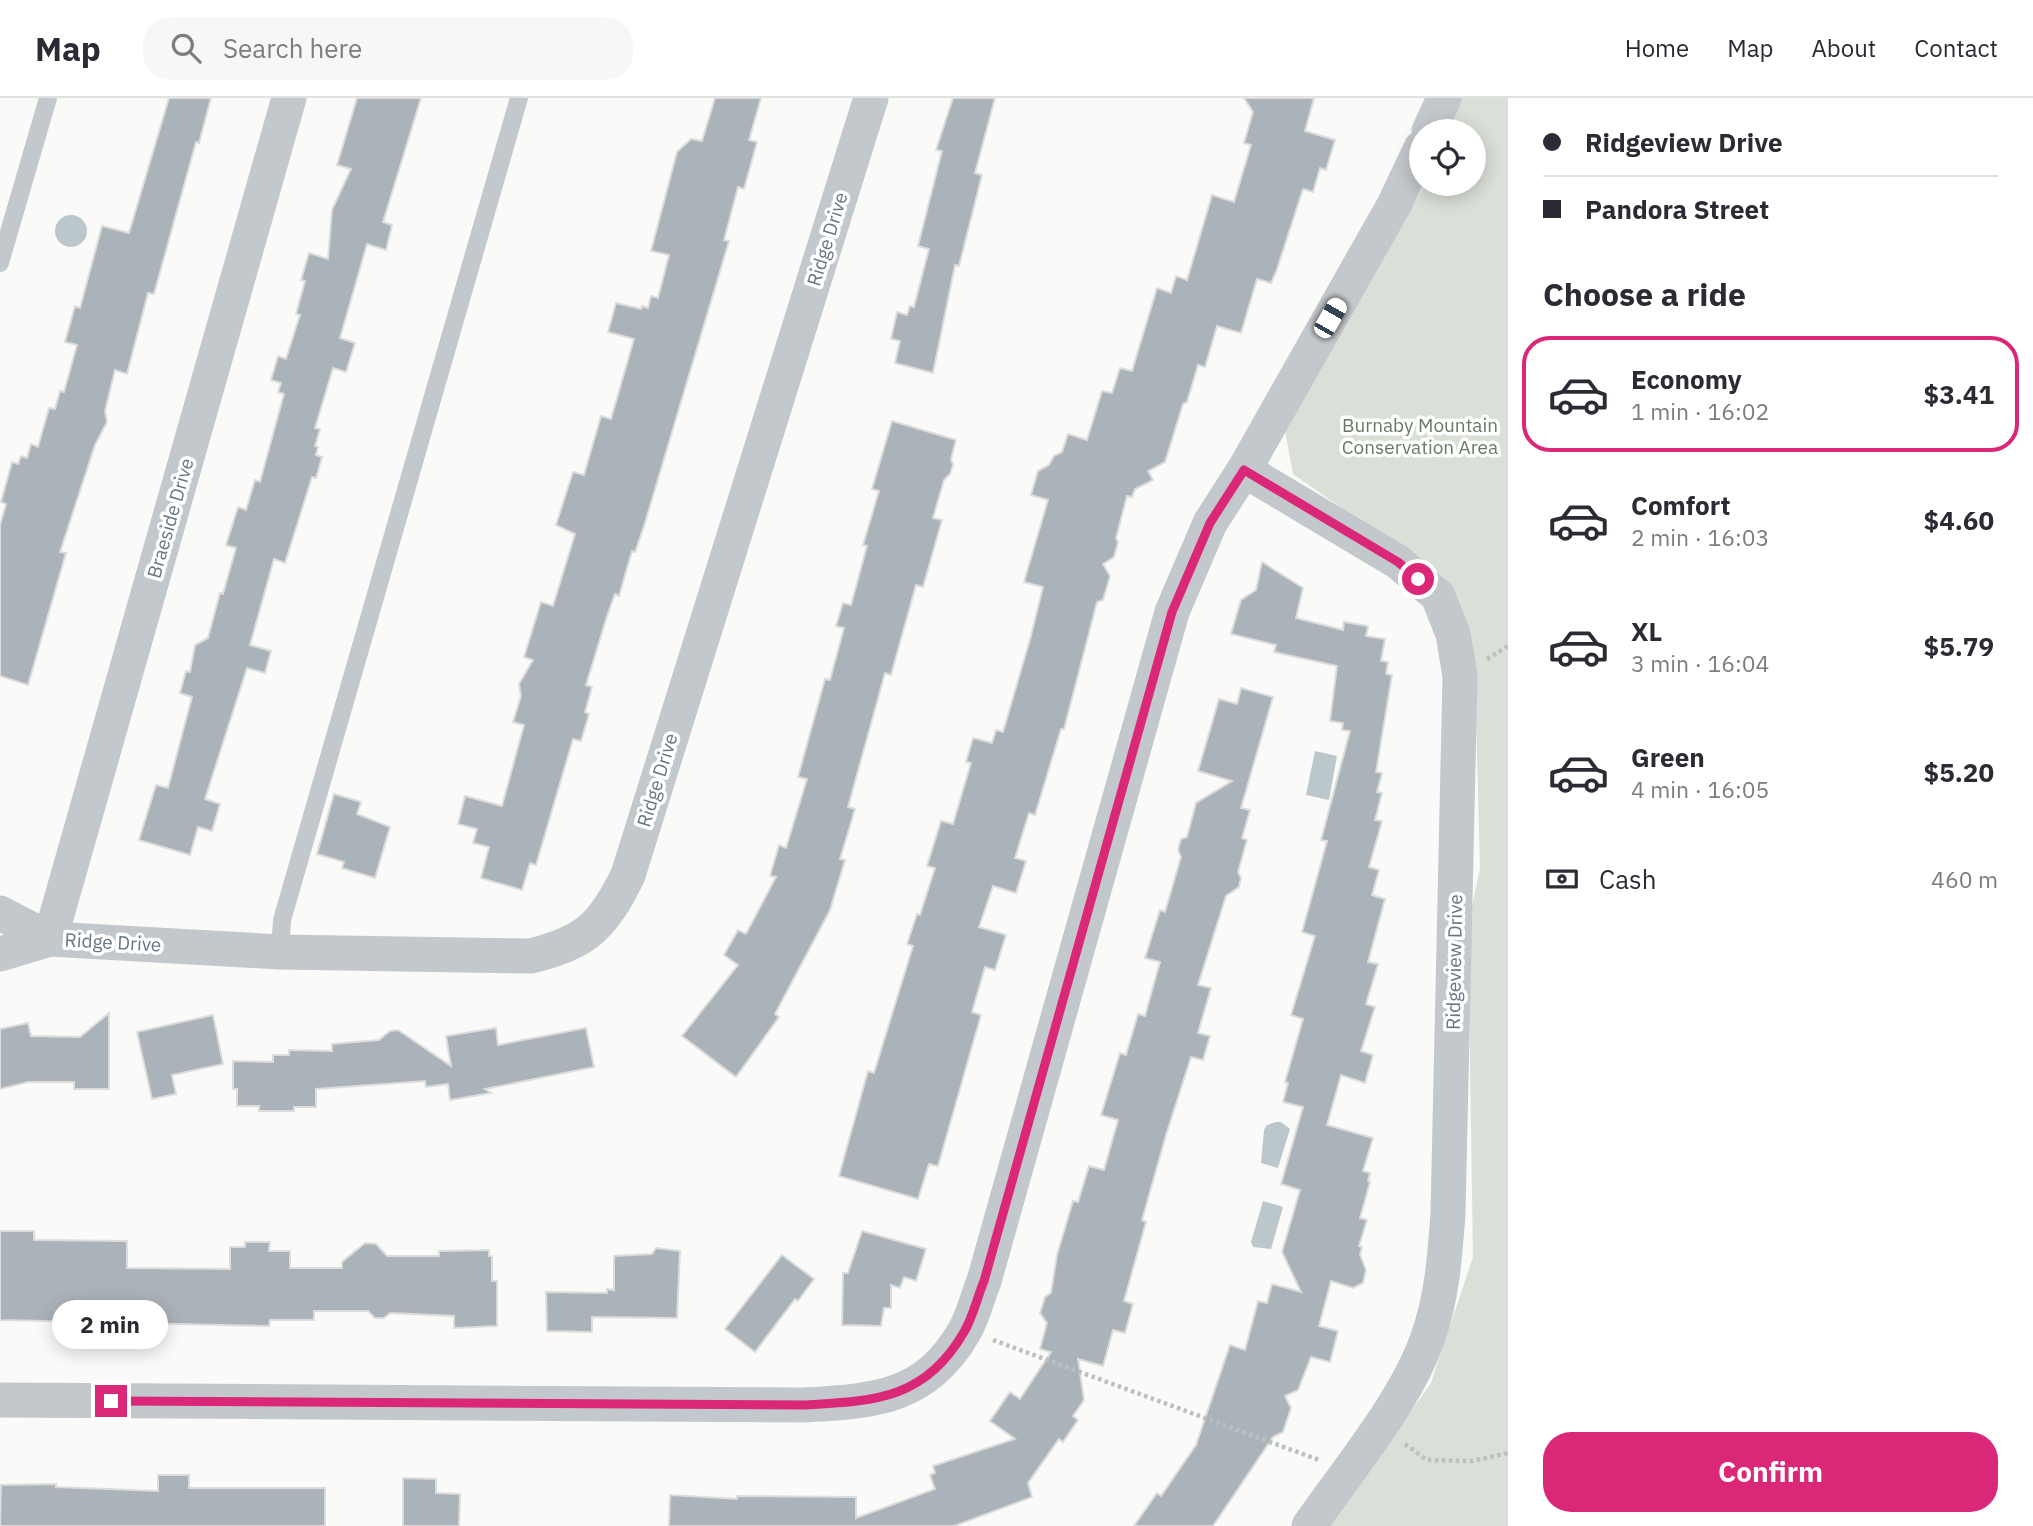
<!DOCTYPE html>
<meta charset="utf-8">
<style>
:root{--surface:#fff;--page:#f7f7f7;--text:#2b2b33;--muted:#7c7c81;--line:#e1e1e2;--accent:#db2777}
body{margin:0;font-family:"IBM Plex Sans",sans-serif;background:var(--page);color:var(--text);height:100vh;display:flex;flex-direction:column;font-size:26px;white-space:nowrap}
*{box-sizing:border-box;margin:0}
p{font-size:23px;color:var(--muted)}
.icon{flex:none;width:38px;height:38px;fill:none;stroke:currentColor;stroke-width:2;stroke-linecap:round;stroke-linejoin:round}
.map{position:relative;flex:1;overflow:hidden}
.sheet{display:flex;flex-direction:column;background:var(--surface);width:525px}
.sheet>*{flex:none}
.top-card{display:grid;align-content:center;height:154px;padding:0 35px;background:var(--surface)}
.controls{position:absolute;left:1409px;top:21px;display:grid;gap:14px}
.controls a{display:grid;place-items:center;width:77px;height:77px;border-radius:50%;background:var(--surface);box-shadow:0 4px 18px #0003;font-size:35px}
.end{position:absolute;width:32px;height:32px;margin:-16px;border:9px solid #db2777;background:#fff;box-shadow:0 0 0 4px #fff}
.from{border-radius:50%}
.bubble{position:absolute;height:49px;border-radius:24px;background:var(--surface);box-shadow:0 4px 18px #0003;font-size:23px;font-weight:700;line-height:49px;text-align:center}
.car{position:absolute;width:21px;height:42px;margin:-21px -10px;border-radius:9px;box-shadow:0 0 5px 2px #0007;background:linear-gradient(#fff 24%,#345 0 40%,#fff 0 76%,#345 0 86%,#fff 0)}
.top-card b{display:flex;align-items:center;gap:24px;height:66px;font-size:26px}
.top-card b+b{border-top:2px solid var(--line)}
.top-card i{width:18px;height:18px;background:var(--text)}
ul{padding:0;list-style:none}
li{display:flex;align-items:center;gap:21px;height:116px;margin:0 14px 10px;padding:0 21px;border:4px solid transparent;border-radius:28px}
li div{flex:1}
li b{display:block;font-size:26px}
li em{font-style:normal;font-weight:700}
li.selected{border-color:var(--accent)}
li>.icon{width:63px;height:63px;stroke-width:1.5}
h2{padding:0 35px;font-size:32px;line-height:84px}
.pay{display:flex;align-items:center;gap:18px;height:77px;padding:0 35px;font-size:26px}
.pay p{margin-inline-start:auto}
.primary-button{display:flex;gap:14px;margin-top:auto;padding:14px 35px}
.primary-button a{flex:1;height:80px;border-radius:28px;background:var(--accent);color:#fff;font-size:28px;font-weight:700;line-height:80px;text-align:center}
header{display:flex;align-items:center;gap:42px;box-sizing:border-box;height:98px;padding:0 35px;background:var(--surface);border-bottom:2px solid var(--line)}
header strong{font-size:33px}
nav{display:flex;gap:38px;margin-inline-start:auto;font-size:24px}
.search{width:490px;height:63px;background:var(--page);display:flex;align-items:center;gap:18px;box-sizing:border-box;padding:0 24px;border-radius:28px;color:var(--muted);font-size:26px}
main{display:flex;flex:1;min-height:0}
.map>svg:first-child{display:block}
</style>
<header>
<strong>Map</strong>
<div class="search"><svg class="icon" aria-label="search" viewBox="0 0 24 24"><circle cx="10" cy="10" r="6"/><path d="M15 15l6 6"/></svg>Search here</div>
<nav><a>Home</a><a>Map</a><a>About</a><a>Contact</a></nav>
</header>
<main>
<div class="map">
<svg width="1508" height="1428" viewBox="0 0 1508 1428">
<rect width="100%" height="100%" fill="#fafaf8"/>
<!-- green -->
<path fill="#dadfd7" d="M 1454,0 L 1508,0 L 1508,1428 L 1329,1428 L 1431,1285 L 1473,1159 L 1468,829 L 1480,770 L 1476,621 L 1438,477 L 1293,376 L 1285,333 L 1425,86 L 1474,86 L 1474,33 L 1447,33 Z"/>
<!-- water -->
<g fill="#bbc7cb">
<circle cx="71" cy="133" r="16"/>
<path d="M 1315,653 L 1337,658 L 1329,702 L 1306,697 Z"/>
<path d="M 1276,1024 L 1281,1024 L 1290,1031 L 1278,1070 L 1261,1065 L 1264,1032 L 1267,1027 Z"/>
<path d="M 1263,1103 L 1283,1109 L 1271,1151 L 1253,1149 L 1251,1144 Z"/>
</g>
<!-- building -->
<g fill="#aab3b9" stroke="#dcdcda" stroke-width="2">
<path d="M 169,0 L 211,0 L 199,45 L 196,44 L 154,196 L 148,195 L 127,276 L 115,272 L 105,313 L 107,324 L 95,347 L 60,454 L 66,455 L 28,587 L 0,578 L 0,427 L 6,406 L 1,404 L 12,364 L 18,366 L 21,358 L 27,360 L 31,346 L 38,349 L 49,310 L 55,311 L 60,293 L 64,294 L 77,247 L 65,244 L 75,208 L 80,210 L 102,128 L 129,135 Z"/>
<path d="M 357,0 L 421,0 L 383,124 L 392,127 L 386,152 L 367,146 L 340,240 L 355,245 L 346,274 L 333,270 L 315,330 L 320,331 L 315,348 L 318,349 L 316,357 L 322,359 L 316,380 L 312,379 L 285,465 L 274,461 L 250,547 L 271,553 L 265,575 L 247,570 L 205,701 L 220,706 L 212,733 L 198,729 L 190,757 L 139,742 L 156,687 L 168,690 L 192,599 L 180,595 L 186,573 L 190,574 L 195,547 L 208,540 L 220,495 L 223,496 L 236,450 L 226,447 L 238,409 L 246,412 L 255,382 L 260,384 L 284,296 L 278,294 L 281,285 L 271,282 L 278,258 L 286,261 L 300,217 L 296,216 L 305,183 L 301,182 L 309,155 L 328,161 L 332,112 L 351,71 L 337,67 Z"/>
<path d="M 715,0 L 761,0 L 749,42 L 757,44 L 744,91 L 738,89 L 724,142 L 729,143 L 644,428 L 635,454 L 632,453 L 619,498 L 615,496 L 607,518 L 586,587 L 592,589 L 585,614 L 589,616 L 581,643 L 573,641 L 536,767 L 530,765 L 522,792 L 481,780 L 489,749 L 473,745 L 477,731 L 458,726 L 465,698 L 502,708 L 524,627 L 513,624 L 521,598 L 519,586 L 533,562 L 524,559 L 541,504 L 553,508 L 575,436 L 556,427 L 573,374 L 584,377 L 601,318 L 611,321 L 634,241 L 608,234 L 616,205 L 641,211 L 642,208 L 648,210 L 651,198 L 658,200 L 669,157 L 651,153 L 677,54 L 691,41 L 702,43 Z"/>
<path d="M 953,0 L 995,0 L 975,75 L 982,77 L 959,168 L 955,167 L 933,275 L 895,265 L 900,243 L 891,241 L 897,214 L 907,217 L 910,208 L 914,209 L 929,151 L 918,148 L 942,53 L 936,52 Z"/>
<path d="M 1244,0 L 1314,0 L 1305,33 L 1335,42 L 1326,72 L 1320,70 L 1313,94 L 1303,91 L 1276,174 L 1271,185 L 1257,181 L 1241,235 L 1217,228 L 1205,269 L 1198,267 L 1187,304 L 1183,306 L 1165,364 L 1148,373 L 1153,382 L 1135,391 L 1132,399 L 1127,398 L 1116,440 L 1118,444 L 1114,459 L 1103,466 L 1110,478 L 1103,502 L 1097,504 L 1064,631 L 1061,631 L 1035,717 L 1029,715 L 1015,760 L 1026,763 L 1016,795 L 993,788 L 979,829 L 1006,837 L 995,872 L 985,869 L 972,914 L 981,917 L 938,1068 L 929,1066 L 918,1101 L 839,1078 L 868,973 L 874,975 L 913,848 L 907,846 L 917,816 L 920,817 L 935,770 L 927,768 L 941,723 L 953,726 L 971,665 L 966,664 L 973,640 L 992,645 L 996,632 L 1003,634 L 1031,538 L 1043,489 L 1024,484 L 1048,402 L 1031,397 L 1038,373 L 1049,367 L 1054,358 L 1062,354 L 1068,336 L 1087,342 L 1102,293 L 1112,295 L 1120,270 L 1132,273 L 1157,190 L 1171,195 L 1176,178 L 1187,182 L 1212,97 L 1234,104 L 1251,47 L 1244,45 L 1253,14 Z"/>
<path d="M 892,323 L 956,342 L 951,361 L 953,367 L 950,376 L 944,382 L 933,420 L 942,422 L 923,489 L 916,487 L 891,577 L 885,575 L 848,709 L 855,711 L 840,761 L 845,762 L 830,812 L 775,916 L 779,919 L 736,979 L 682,938 L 738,867 L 724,857 L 738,832 L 746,836 L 776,779 L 770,778 L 779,747 L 786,750 L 807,681 L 798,679 L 825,581 L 830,582 L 844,530 L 836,528 L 843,505 L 851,507 L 867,448 L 863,447 L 879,393 L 872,391 Z"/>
<path d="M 1262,464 L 1303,490 L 1296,520 L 1343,532 L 1344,524 L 1368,528 L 1366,538 L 1385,541 L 1381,563 L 1388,564 L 1386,576 L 1392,577 L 1376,674 L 1382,675 L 1377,694 L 1382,695 L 1375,722 L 1382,723 L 1369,769 L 1379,772 L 1372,797 L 1385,801 L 1368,864 L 1378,866 L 1366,906 L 1375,909 L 1361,953 L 1373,957 L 1365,985 L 1341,977 L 1327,1027 L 1373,1040 L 1363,1073 L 1370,1075 L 1368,1083 L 1370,1084 L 1360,1120 L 1367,1122 L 1359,1148 L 1362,1149 L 1360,1157 L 1366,1172 L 1363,1185 L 1353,1190 L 1331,1183 L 1319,1228 L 1338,1233 L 1330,1264 L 1311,1259 L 1298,1292 L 1285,1298 L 1291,1310 L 1283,1334 L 1273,1339 L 1213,1428 L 1134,1428 L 1157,1395 L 1161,1398 L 1196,1347 L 1230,1247 L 1245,1252 L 1258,1203 L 1267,1205 L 1272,1186 L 1301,1194 L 1282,1154 L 1300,1092 L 1281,1086 L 1303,1009 L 1283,1004 L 1288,985 L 1285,984 L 1303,921 L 1291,917 L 1315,838 L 1302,834 L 1327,743 L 1321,742 L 1350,633 L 1342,632 L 1343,625 L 1330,623 L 1337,568 L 1274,554 L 1276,547 L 1231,536 L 1241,502 L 1256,492 Z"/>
<path d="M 1241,590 L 1273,599 L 1241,710 L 1250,712 L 1242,740 L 1247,742 L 1238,774 L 1241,780 L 1239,789 L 1226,798 L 1198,887 L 1211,890 L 1198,935 L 1210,938 L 1203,962 L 1191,959 L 1166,1037 L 1142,1122 L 1146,1124 L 1124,1203 L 1133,1206 L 1125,1235 L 1113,1232 L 1103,1268 L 1078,1261 L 1084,1302 L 1073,1318 L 1078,1322 L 1063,1344 L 1059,1341 L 1028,1385 L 1032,1399 L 954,1428 L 669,1428 L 670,1397 L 737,1401 L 737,1398 L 856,1399 L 856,1420 L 935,1391 L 930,1377 L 935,1375 L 933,1368 L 1015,1341 L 990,1323 L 1010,1294 L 1020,1301 L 1051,1254 L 1040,1251 L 1047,1225 L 1040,1215 L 1045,1199 L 1051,1195 L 1057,1157 L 1073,1103 L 1078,1104 L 1089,1068 L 1104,1072 L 1118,1022 L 1101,1017 L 1120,955 L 1126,957 L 1138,916 L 1145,918 L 1160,864 L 1145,860 L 1160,812 L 1165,814 L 1181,759 L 1178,752 L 1181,741 L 1187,739 L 1196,705 L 1232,683 L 1198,673 L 1219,601 L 1237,606 Z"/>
<path d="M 334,696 L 361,704 L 357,716 L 390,729 L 375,780 L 342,770 L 344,764 L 317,756 Z"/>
<path d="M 109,915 L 109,991 L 74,991 L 74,984 L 28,984 L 0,991 L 0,931 L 28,925 L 31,938 L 80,939 Z"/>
<path d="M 213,917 L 223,966 L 172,977 L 176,996 L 152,1001 L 137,934 Z"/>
<path d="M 496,930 L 498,947 L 586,930 L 594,969 L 485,991 L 491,995 L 450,1002 L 448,986 L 426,989 L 425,983 L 316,991 L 316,1009 L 294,1009 L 294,1013 L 259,1013 L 259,1008 L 237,1008 L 237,991 L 233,991 L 233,963 L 273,964 L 273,957 L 289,957 L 289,952 L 332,953 L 332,946 L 379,942 L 390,933 L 398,932 L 451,968 L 446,938 Z"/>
<path d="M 0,1133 L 34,1133 L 34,1142 L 127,1143 L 127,1170 L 230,1171 L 230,1149 L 245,1149 L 245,1144 L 270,1144 L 269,1153 L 290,1153 L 290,1170 L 342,1170 L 342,1164 L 365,1145 L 376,1146 L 387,1158 L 439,1158 L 439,1153 L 489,1152 L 489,1158 L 492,1158 L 492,1183 L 497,1183 L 497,1228 L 454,1230 L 454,1218 L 390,1215 L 384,1220 L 375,1220 L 368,1213 L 314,1213 L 314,1222 L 270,1222 L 269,1228 L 0,1222 Z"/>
<path d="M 862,1133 L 926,1151 L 916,1183 L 904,1179 L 900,1190 L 891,1187 L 891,1210 L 884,1210 L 881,1228 L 842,1227 L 843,1175 L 848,1175 Z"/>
<path d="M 656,1150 L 680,1153 L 677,1220 L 592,1219 L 592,1234 L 547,1233 L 546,1194 L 607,1195 L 607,1191 L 614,1192 L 614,1158 L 652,1156 Z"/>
<path d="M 782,1157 L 814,1181 L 798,1203 L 795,1201 L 755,1254 L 725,1231 Z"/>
<path d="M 158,1377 L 189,1377 L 189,1390 L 325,1390 L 325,1428 L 0,1428 L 1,1387 L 56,1386 L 56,1389 L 158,1393 Z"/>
<path d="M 403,1380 L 436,1381 L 436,1395 L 460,1396 L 459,1428 L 403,1428 Z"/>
</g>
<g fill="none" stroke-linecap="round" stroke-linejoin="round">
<!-- path -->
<g stroke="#bbbfc2" stroke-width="4.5" stroke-dasharray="3.5 3.5" stroke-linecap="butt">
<path d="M 1487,561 L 1508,548"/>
<path d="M 993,1242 L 1319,1362"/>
<path d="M 1405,1346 L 1427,1362 L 1472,1363 L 1508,1355"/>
</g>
<!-- service -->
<g stroke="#c3c8cc" stroke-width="18">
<path d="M 0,165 L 48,0"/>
<path d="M 280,854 L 282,822 L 519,0"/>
</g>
<!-- minor -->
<g stroke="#c3c8cc" stroke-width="35">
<path d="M 1429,33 L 1444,0"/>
<path d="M 1244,372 L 1398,464 L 1438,498 L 1453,536 L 1460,578 L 1448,1115 C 1445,1158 1442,1201 1427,1242 C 1405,1304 1347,1373 1309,1428"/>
<path d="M 0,815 L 50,841"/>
<path d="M 50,841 L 289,0"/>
<path d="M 0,856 L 50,841 L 280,854 L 531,858 C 587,844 603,828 628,777 L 871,0"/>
<path d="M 0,1302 L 804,1307 C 874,1303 925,1301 964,1234 C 973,1219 977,1200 984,1183 L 1172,514 L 1210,425 L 1244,372 L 1394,107 L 1421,50"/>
</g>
</g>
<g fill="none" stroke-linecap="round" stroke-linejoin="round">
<!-- route -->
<path stroke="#db2777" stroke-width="9" d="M 111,1303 L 804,1307 C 874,1303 925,1302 964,1234 C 973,1219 977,1200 984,1183 L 1172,514 L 1210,425 L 1244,372 L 1398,464 L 1418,481"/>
</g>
<g text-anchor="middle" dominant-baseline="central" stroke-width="7" stroke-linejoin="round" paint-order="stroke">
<!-- street labels -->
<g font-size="19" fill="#657683" stroke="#fff">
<text transform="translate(827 141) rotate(-73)">Ridge Drive</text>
<text transform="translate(170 420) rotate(-74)">Braeside Drive</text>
<text transform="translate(657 682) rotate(-73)">Ridge Drive</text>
<text transform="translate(113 844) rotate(3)">Ridge Drive</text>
<text transform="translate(1454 864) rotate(-89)">Ridgeview Drive</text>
</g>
<!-- park labels -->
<g font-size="19" fill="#687a64" stroke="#fff">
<text x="1420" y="327">Burnaby Mountain<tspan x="1420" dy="22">Conservation Area</tspan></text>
</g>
</g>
</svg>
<div class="controls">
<a><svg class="icon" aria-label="locate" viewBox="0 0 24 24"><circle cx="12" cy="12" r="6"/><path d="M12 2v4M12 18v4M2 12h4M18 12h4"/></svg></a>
</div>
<i class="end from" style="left:1418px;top:481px"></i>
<i class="end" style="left:111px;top:1303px"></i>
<div class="bubble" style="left:52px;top:1202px;width:116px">2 min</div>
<i class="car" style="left:1330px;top:220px;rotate:30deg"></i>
</div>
<section class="sheet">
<div class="top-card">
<b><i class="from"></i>Ridgeview Drive</b>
<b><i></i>Pandora Street</b>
</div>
<h2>Choose a ride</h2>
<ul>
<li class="selected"><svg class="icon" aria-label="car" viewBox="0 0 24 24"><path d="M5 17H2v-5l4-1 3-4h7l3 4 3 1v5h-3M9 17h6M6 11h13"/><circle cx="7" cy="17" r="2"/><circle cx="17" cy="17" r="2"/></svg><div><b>Economy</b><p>1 min · 16:02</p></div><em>$3.41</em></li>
<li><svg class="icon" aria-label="car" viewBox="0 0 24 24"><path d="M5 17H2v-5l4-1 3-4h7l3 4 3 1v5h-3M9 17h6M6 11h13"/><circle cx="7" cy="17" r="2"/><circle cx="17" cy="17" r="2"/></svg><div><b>Comfort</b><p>2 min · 16:03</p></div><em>$4.60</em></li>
<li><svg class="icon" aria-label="car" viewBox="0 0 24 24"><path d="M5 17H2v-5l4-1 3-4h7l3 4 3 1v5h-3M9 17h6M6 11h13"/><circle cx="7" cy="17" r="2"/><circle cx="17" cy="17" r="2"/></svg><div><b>XL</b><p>3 min · 16:04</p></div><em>$5.79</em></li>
<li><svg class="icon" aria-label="car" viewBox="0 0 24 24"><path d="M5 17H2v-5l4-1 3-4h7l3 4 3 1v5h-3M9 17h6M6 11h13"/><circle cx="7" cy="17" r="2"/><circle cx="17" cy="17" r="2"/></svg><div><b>Green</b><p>4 min · 16:05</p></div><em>$5.20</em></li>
</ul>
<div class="pay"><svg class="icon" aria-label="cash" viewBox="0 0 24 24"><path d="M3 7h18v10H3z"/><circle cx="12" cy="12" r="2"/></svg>Cash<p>460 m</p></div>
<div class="primary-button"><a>Confirm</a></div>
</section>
</main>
